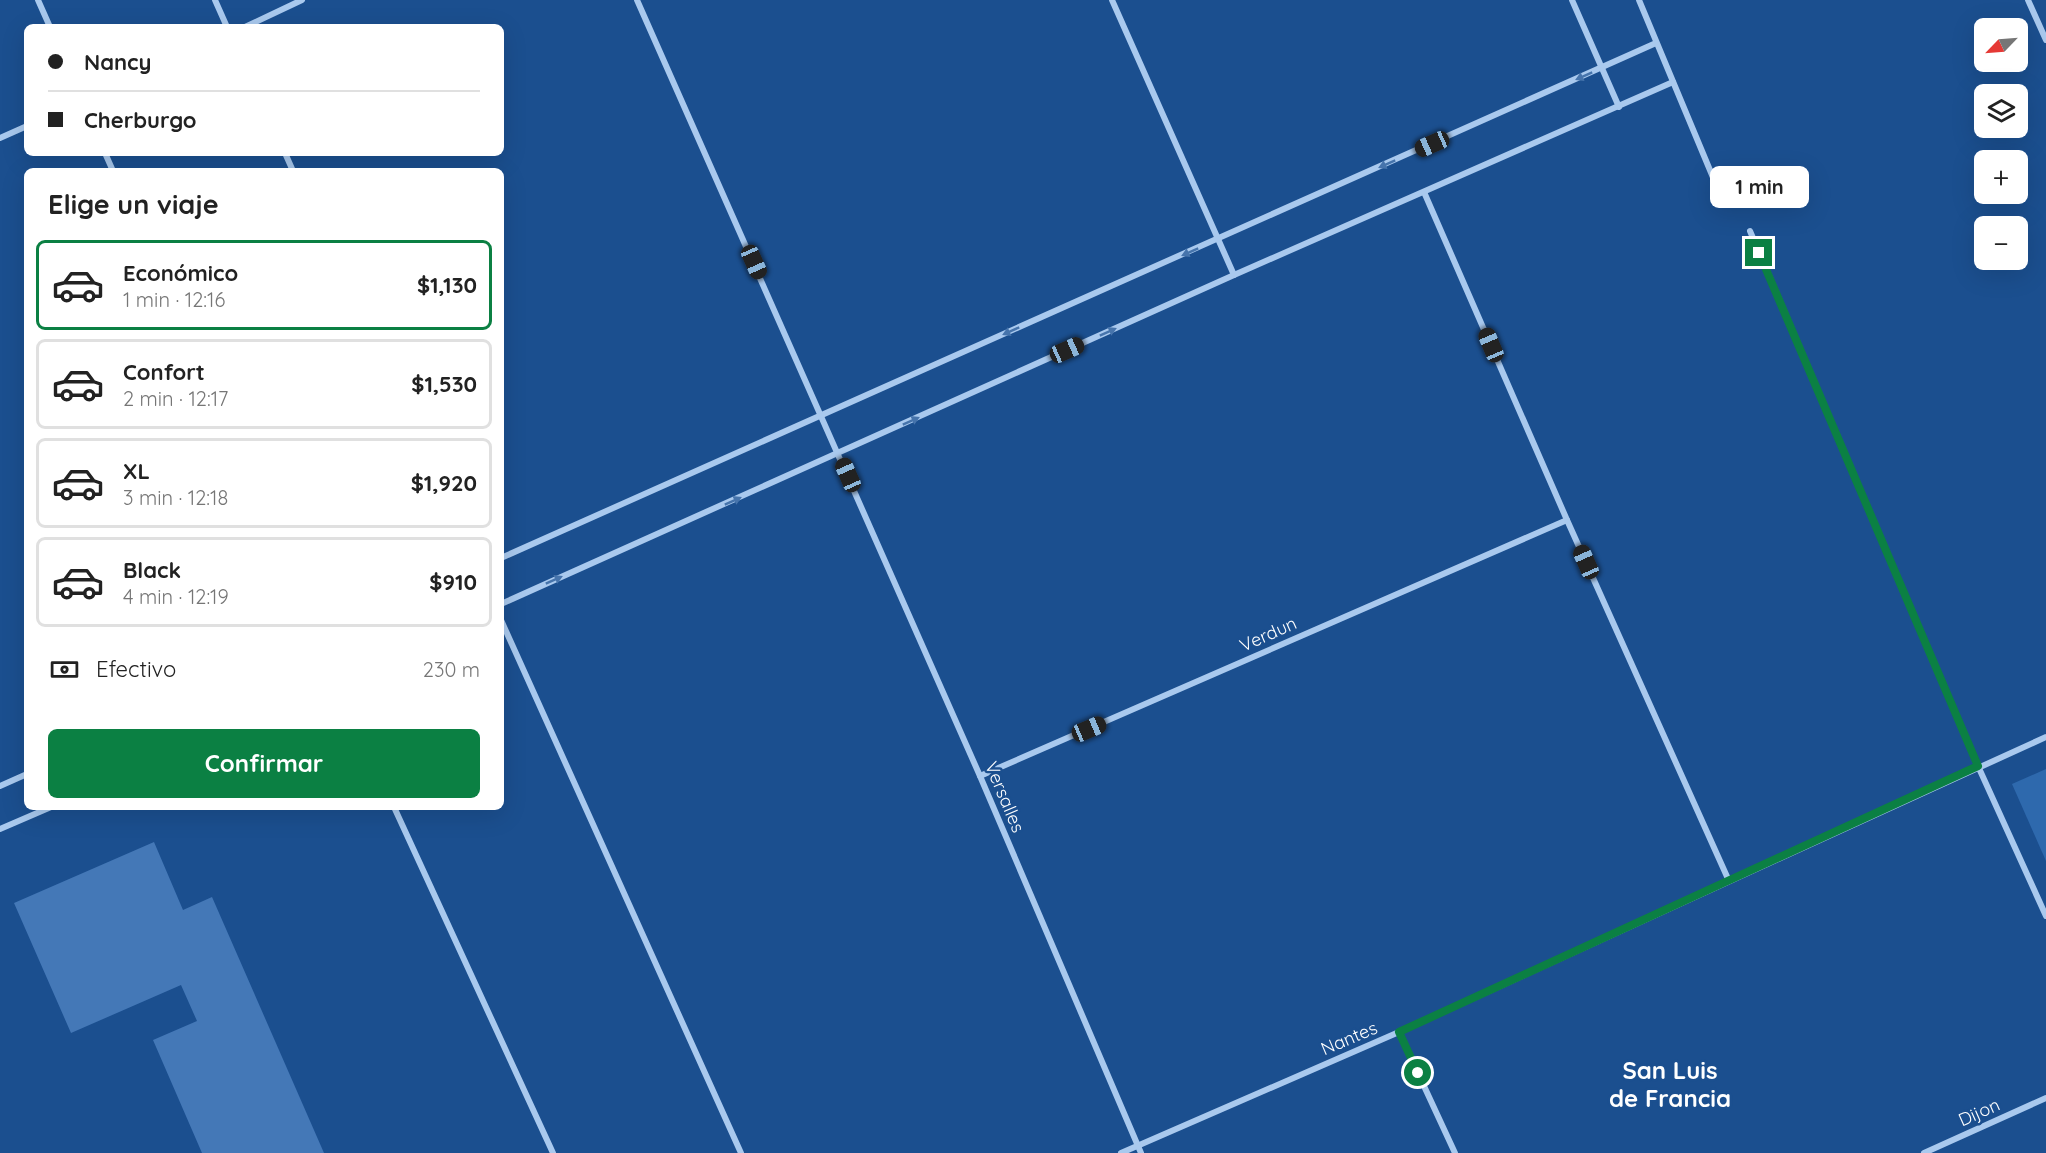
<!DOCTYPE html>
<html lang="es">
<meta charset="utf-8">
<style>
:root{--surface:#fff;--page:#f2f2f2;--text:#222;--muted:#767676;--line:#e0e0e0;--accent:#0b8043}
body{margin:0;font-family:Quicksand,sans-serif;background:var(--page);color:var(--text);height:100vh;display:flex;flex-direction:column;font-size:22px;white-space:nowrap}
*{box-sizing:border-box;margin:0}
p{font-size:20px;color:var(--muted)}
.icon{flex:none;width:33px;height:33px;fill:none;stroke:currentColor;stroke-width:2;stroke-linecap:round;stroke-linejoin:round}
.map{position:relative;flex:1;overflow:hidden}
.panel{position:absolute;left:24px;top:168px;width:480px;height:642px;display:flex;flex-direction:column;background:var(--surface);border-radius:9px;box-shadow:0 6px 24px #0002}
.panel>*{flex:none}
.banner{position:absolute;left:24px;top:24px;width:480px;height:132px;border-radius:9px;box-shadow:0 6px 24px #0002;display:grid;align-content:center;height:132px;padding:0 24px;background:var(--surface)}
.needle{width:39px;rotate:245deg}
.controls{position:absolute;left:1974px;top:18px;display:grid;gap:12px}
.controls a{display:grid;place-items:center;width:54px;height:54px;border-radius:9px;background:var(--surface);box-shadow:0 6px 24px #0002;font-size:30px}
.end{position:absolute;width:27px;height:27px;margin:-14px;border:8px solid #0b8043;background:#fff;box-shadow:0 0 0 3px #fff}
.from{border-radius:50%}
.bubble{position:absolute;height:42px;border-radius:9px;background:var(--surface);box-shadow:0 6px 24px #0002;font-size:20px;font-weight:700;line-height:42px;text-align:center}
.car{position:absolute;width:18px;height:36px;margin:-18px -9px;border-radius:8px;box-shadow:0 0 4px 2px #0007;background:linear-gradient(#222 24%,#8ab4d8 0 40%,#222 0 76%,#8ab4d8 0 86%,#222 0)}
.banner b{display:flex;align-items:center;gap:21px;height:57px;font-size:22px}
.banner b+b{border-top:2px solid var(--line)}
.banner i{width:15px;height:15px;background:var(--text)}
ul{padding:0;list-style:none}
li{display:flex;align-items:center;gap:18px;height:90px;margin:0 12px 9px;padding:0 12px;border:3px solid var(--line);border-radius:9px}
li div{flex:1}
li b{display:block;font-size:22px}
li em{font-style:normal;font-weight:700}
li.selected{border-color:var(--accent)}
li>.icon{width:54px;height:54px;stroke-width:1.5}
h2{padding:0 24px;font-size:27px;line-height:72px}
.pay{display:flex;align-items:center;gap:15px;height:66px;padding:0 24px;font-size:22px}
.pay p{margin-inline-start:auto}
.action{display:flex;gap:12px;margin-top:auto;padding:12px 24px}
.action a{flex:1;height:69px;border-radius:9px;background:var(--accent);color:#fff;font-size:24px;font-weight:700;line-height:69px;text-align:center}
.map>svg:first-child{display:block}
</style>
<div class="map">
<svg width="2046" height="1153" viewBox="0 0 2046 1153">
<rect width="100%" height="100%" fill="#1b4f8f"/>
<!-- green -->
<path fill="#2e69ad" d="M 2046,769 L 2046,861 L 2012,784 Z"/>
<!-- building -->
<path fill="#4478b7" d="M 154,842 L 183,910 L 212,897 L 324,1153 L 202,1153 L 153,1040 L 197,1021 L 181,985 L 71,1033 L 14,903 Z"/>
<g fill="none" stroke-linecap="round" stroke-linejoin="round">
<!-- street -->
<g stroke="#a9c9ee" stroke-width="6">
<path d="M 38,0 L 50,27"/>
<path d="M 215,0 L 227,27"/>
<path d="M 637,0 L 980,776 L 1141,1153"/>
<path d="M 1112,0 L 1234,275"/>
<path d="M 1572,0 L 1619,107"/>
<path d="M 1639,0 L 1717,187"/>
<path d="M 2028,0 L 2046,40"/>
<path d="M 245,27 L 302,0"/>
<path d="M 0,138 L 27,126"/>
<path d="M 105,153 L 113,171"/>
<path d="M 285,153 L 293,171"/>
<path d="M 1424,192 L 1567,520 L 1729,881"/>
<path d="M 1750,231 L 1978,766 L 2046,916"/>
<path d="M 501,558 L 1656,43"/>
<path d="M 501,604 L 1234,275 L 1673,82"/>
<path d="M 501,620 L 741,1153"/>
<path d="M 980,776 L 1567,520"/>
<path d="M 0,786 L 27,774"/>
<path d="M 394,807 L 553,1153"/>
<path d="M 0,829 L 51,807"/>
<path d="M 1399,1032 L 1455,1153"/>
<path d="M 1121,1153 L 1399,1032 L 2046,737"/>
<path d="M 1924,1153 L 2046,1098"/>
</g>
</g>
<!-- one-way arrows -->
<defs><path id="oneway-solid" d="M-6-.8H1V-3.2L6.5 0L1 3.2V.8H-6Z" transform="scale(1.5)"/></defs>
<g fill="#4674ac">
<use href="#oneway-solid" transform="translate(1584 76) rotate(156)"/>
<use href="#oneway-solid" transform="translate(1387 164) rotate(156)"/>
<use href="#oneway-solid" transform="translate(1190 252) rotate(156)"/>
<use href="#oneway-solid" transform="translate(1011 331) rotate(156)"/>
<use href="#oneway-solid" transform="translate(1108 332) rotate(-24)"/>
<use href="#oneway-solid" transform="translate(911 421) rotate(-24)"/>
<use href="#oneway-solid" transform="translate(733 501) rotate(-24)"/>
<use href="#oneway-solid" transform="translate(554 580) rotate(-24)"/>
</g>
<g fill="none" stroke-linecap="round" stroke-linejoin="round">
<!-- route -->
<path stroke="#0b8043" stroke-width="8" d="M 1418,1073 L 1399,1032 L 1978,766 L 1759,253"/>
</g>
<g text-anchor="middle" dominant-baseline="central" stroke-width="5" stroke-linejoin="round" paint-order="stroke">
<!-- street labels -->
<g font-size="18" fill="#fff" stroke="#1b4f8f">
<text transform="translate(1268 634) rotate(-24)">Verdun</text>
<text transform="translate(1005 797) rotate(67)">Versalles</text>
<text transform="translate(1349 1038) rotate(-23)">Nantes</text>
<text transform="translate(1979 1112) rotate(-24)">Dijon</text>
</g>
<!-- district labels -->
<g font-size="24" font-weight="bold" fill="#fff" stroke="#1b4f8f">
<text x="1670" y="1070">San Luis<tspan x="1670" dy="28">de Francia</tspan></text>
</g>
</g>
</svg>
<div class="controls">
<a><svg class="needle" viewBox="-14 -14 28 28"><path d="M0-13l5 13h-10z" fill="#e53935"/><path d="M0 13l5-13h-10z" fill="#767676"/></svg></a>
<a><svg class="icon" aria-label="layers" viewBox="0 0 24 24"><path d="M12 4l9 5-9 5-9-5zM3 14l9 5 9-5"/></svg></a>
<a>+</a>
<a>−</a>
</div>
<i class="end from" style="left:1418px;top:1073px"></i>
<i class="end" style="left:1759px;top:253px"></i>
<div class="bubble" style="left:1710px;top:166px;width:99px">1 min</div>
<i class="car" style="left:1432px;top:144px;rotate:246deg"></i>
<i class="car" style="left:754px;top:262px;rotate:156deg"></i>
<i class="car" style="left:1491px;top:345px;rotate:337deg"></i>
<i class="car" style="left:1067px;top:350px;rotate:66deg"></i>
<i class="car" style="left:848px;top:475px;rotate:336deg"></i>
<i class="car" style="left:1586px;top:562px;rotate:336deg"></i>
<i class="car" style="left:1089px;top:729px;rotate:67deg"></i>
<div class="banner">
<b><i class="from"></i>Nancy</b>
<b><i></i>Cherburgo</b>
</div>
<section class="panel">
<h2>Elige un viaje</h2>
<ul>
<li class="selected"><svg class="icon" aria-label="car" viewBox="0 0 24 24"><path d="M5 17H2v-5l4-1 3-4h7l3 4 3 1v5h-3M9 17h6M6 11h13"/><circle cx="7" cy="17" r="2"/><circle cx="17" cy="17" r="2"/></svg><div><b>Económico</b><p>1 min · 12:16</p></div><em>$1,130</em></li>
<li><svg class="icon" aria-label="car" viewBox="0 0 24 24"><path d="M5 17H2v-5l4-1 3-4h7l3 4 3 1v5h-3M9 17h6M6 11h13"/><circle cx="7" cy="17" r="2"/><circle cx="17" cy="17" r="2"/></svg><div><b>Confort</b><p>2 min · 12:17</p></div><em>$1,530</em></li>
<li><svg class="icon" aria-label="car" viewBox="0 0 24 24"><path d="M5 17H2v-5l4-1 3-4h7l3 4 3 1v5h-3M9 17h6M6 11h13"/><circle cx="7" cy="17" r="2"/><circle cx="17" cy="17" r="2"/></svg><div><b>XL</b><p>3 min · 12:18</p></div><em>$1,920</em></li>
<li><svg class="icon" aria-label="car" viewBox="0 0 24 24"><path d="M5 17H2v-5l4-1 3-4h7l3 4 3 1v5h-3M9 17h6M6 11h13"/><circle cx="7" cy="17" r="2"/><circle cx="17" cy="17" r="2"/></svg><div><b>Black</b><p>4 min · 12:19</p></div><em>$910</em></li>
</ul>
<div class="pay"><svg class="icon" aria-label="cash" viewBox="0 0 24 24"><path d="M3 7h18v10H3z"/><circle cx="12" cy="12" r="2"/></svg>Efectivo<p>230 m</p></div>
<div class="action"><a>Confirmar</a></div>
</section>
</div>
